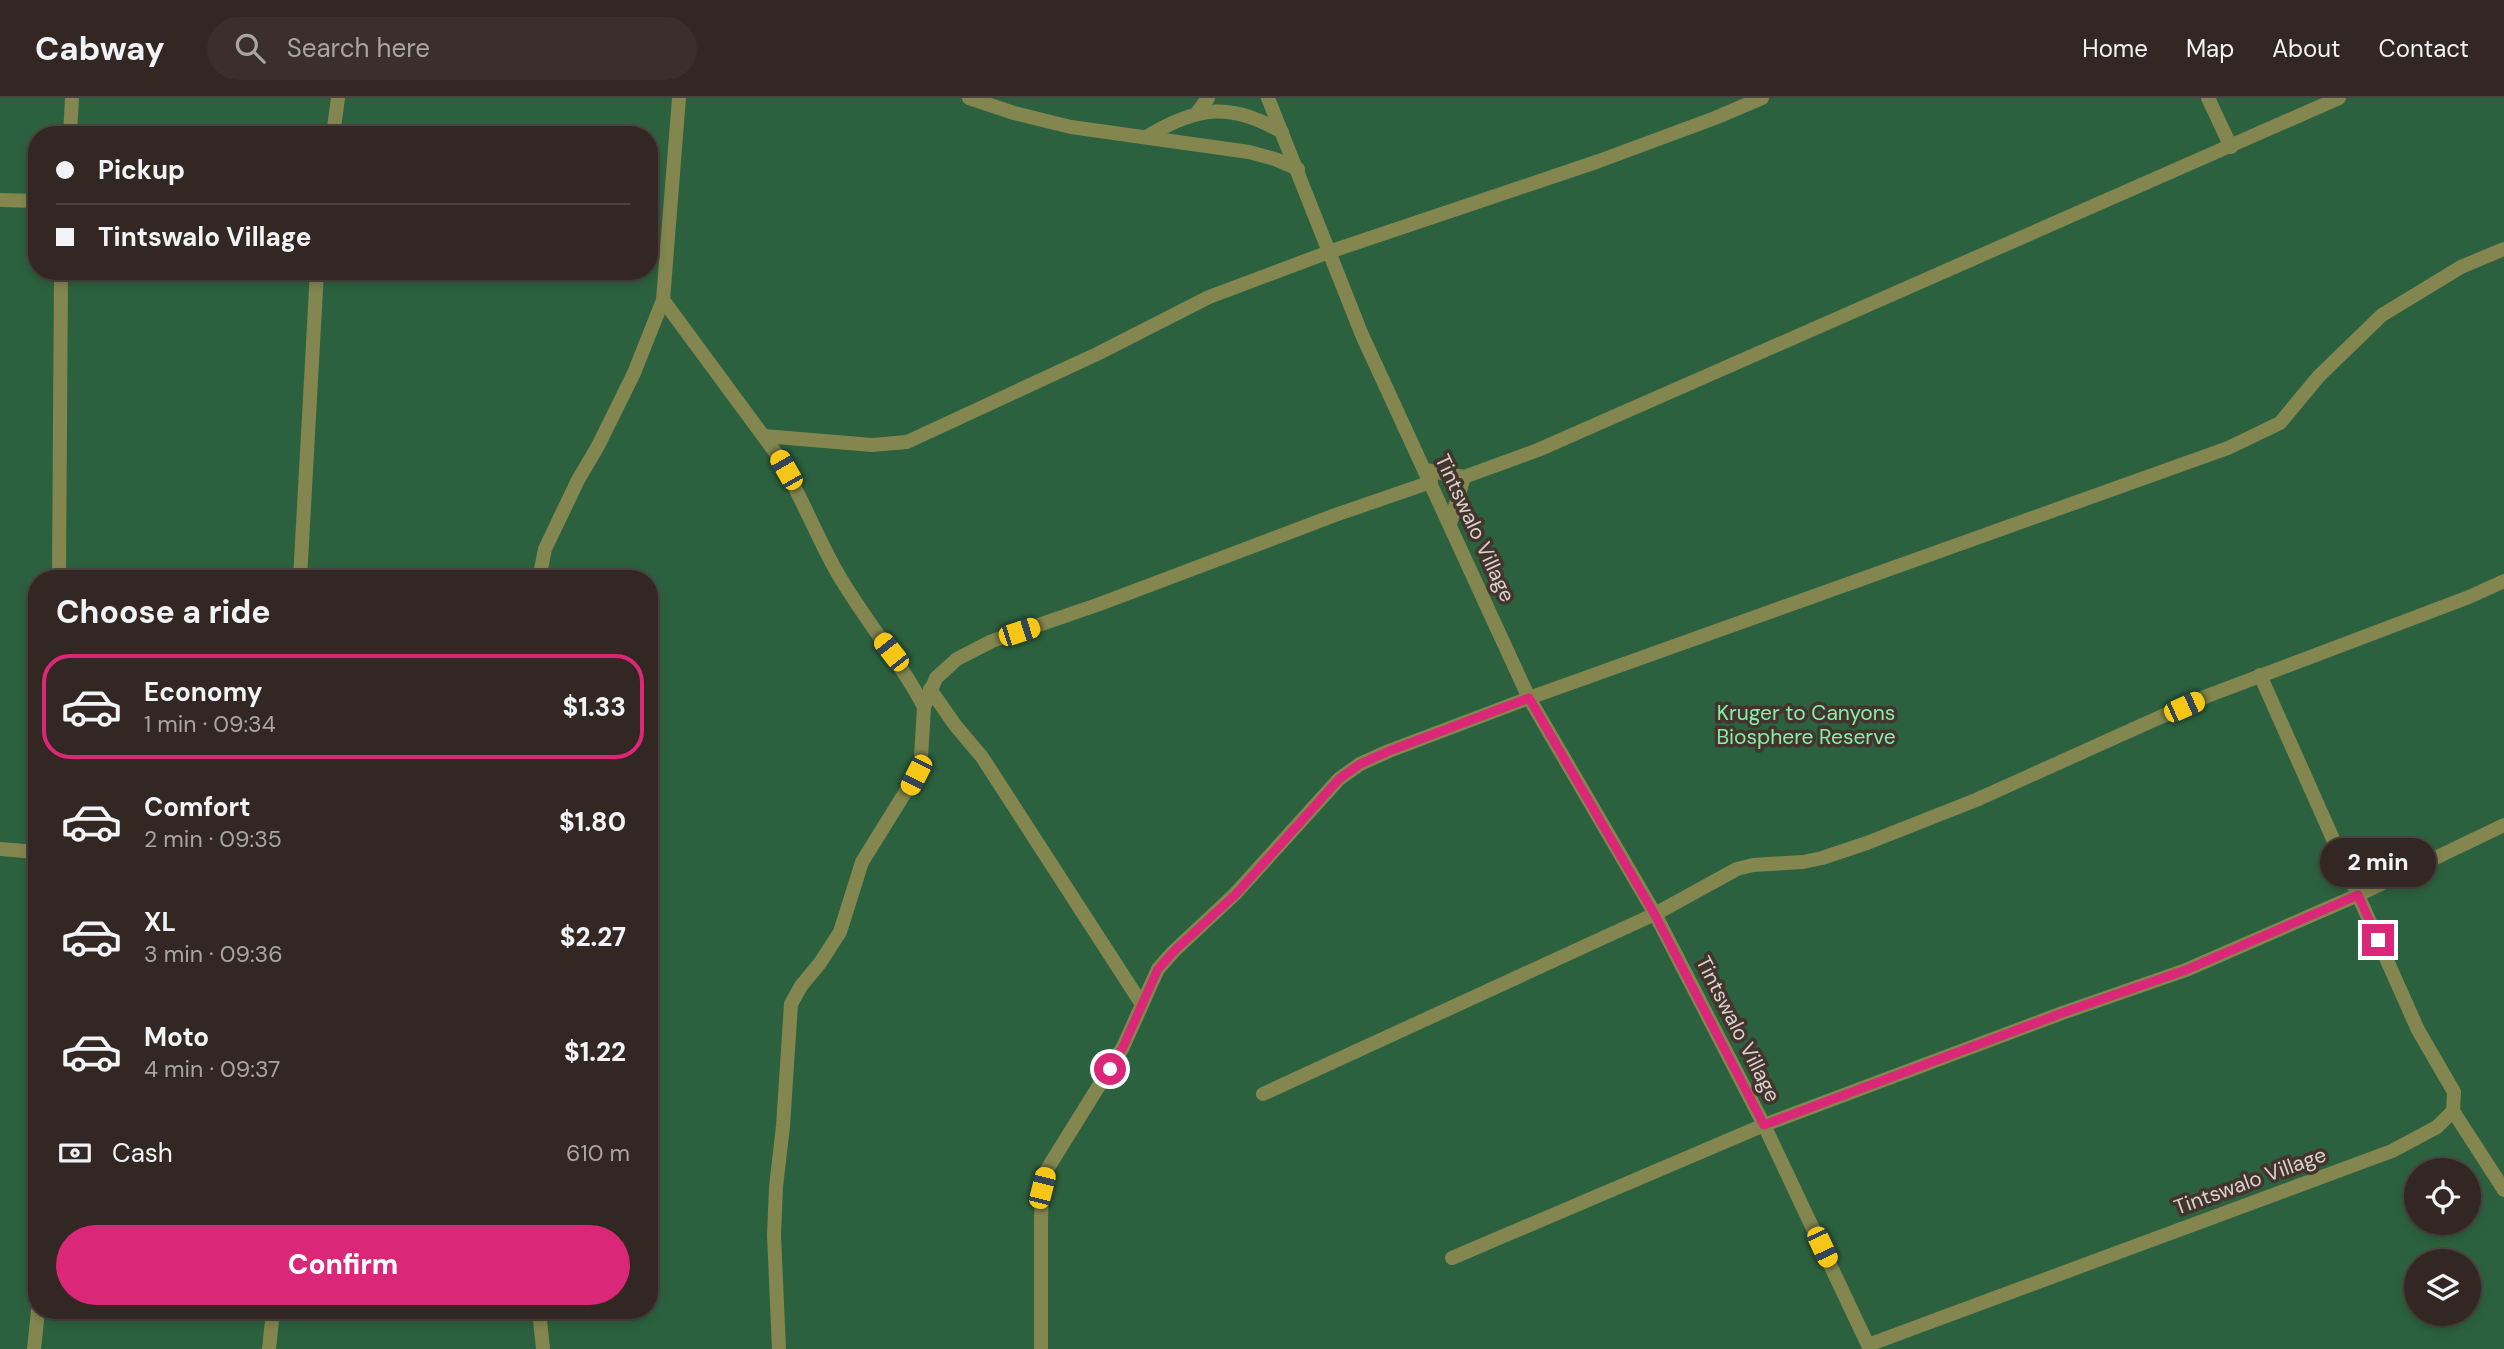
<!DOCTYPE html>
<meta charset="utf-8">
<style>
:root{--surface:#322722;--page:#3a2f2a;--text:#f1f3f6;--muted:#a8a5a5;--line:#4d4440;--accent:#db2777}
body{margin:0;font-family:"DM Sans",sans-serif;background:var(--page);color:var(--text);height:100vh;display:flex;flex-direction:column;font-size:26px;white-space:nowrap}
*{box-sizing:border-box;margin:0}
p{font-size:23px;color:var(--muted)}
.icon{flex:none;width:38px;height:38px;fill:none;stroke:currentColor;stroke-width:2;stroke-linecap:round;stroke-linejoin:round}
.map{position:relative;flex:1;overflow:hidden}
.details{position:absolute;left:28px;top:472px;width:630px;height:749px;display:flex;flex-direction:column;background:var(--surface);border-radius:28px;box-shadow:0 4px 10px #0003,0 0 0 2px var(--line)}
.details>*{flex:none}
.banner{position:absolute;left:28px;top:28px;width:630px;height:154px;border-radius:28px;box-shadow:0 4px 10px #0003,0 0 0 2px var(--line);display:grid;align-content:center;height:154px;padding:0 28px;background:var(--surface)}
.fabs{position:absolute;left:2404px;top:1060px;display:grid;gap:14px}
.fabs a{display:grid;place-items:center;width:77px;height:77px;border-radius:50%;background:var(--surface);box-shadow:0 4px 10px #0003,0 0 0 2px var(--line);font-size:35px}
.end{position:absolute;width:32px;height:32px;margin:-16px;border:9px solid #db2777;background:#fff;box-shadow:0 0 0 4px #fff}
.from{border-radius:50%}
.bubble{position:absolute;height:49px;border-radius:24px;background:var(--surface);box-shadow:0 4px 10px #0003,0 0 0 2px var(--line);font-size:23px;font-weight:800;line-height:49px;text-align:center}
.car{position:absolute;width:21px;height:42px;margin:-21px -10px;border-radius:9px;box-shadow:0 0 5px 2px #0007;background:linear-gradient(#f5c518 24%,#345 0 40%,#f5c518 0 76%,#345 0 86%,#f5c518 0)}
.banner b{display:flex;align-items:center;gap:24px;height:66px;font-size:26px}
.banner b+b{border-top:2px solid var(--line)}
.banner i{width:18px;height:18px;background:var(--text)}
ul{padding:0;list-style:none}
li{display:flex;align-items:center;gap:21px;height:105px;margin:0 14px 10px;padding:0 14px;border:4px solid transparent;border-radius:28px}
li div{flex:1}
li b{display:block;font-size:26px}
li em{font-style:normal;font-weight:800}
li.active{border-color:var(--accent)}
li>.icon{width:63px;height:63px;stroke-width:1.5}
h2{padding:0 28px;font-size:32px;line-height:84px}
.pay{display:flex;align-items:center;gap:18px;height:77px;padding:0 28px;font-size:26px}
.pay p{margin-inline-start:auto}
.primary-button{display:flex;gap:14px;margin-top:auto;padding:14px 28px}
.primary-button a{flex:1;height:80px;border-radius:42px;background:var(--accent);color:#fff;font-size:28px;font-weight:800;line-height:80px;text-align:center}
header{display:flex;align-items:center;gap:42px;box-sizing:border-box;height:98px;padding:0 35px;background:var(--surface);border-bottom:2px solid var(--line)}
header strong{font-size:33px}
nav{display:flex;gap:38px;margin-inline-start:auto;font-size:24px}
.search{width:490px;height:63px;background:var(--page);display:flex;align-items:center;gap:18px;box-sizing:border-box;padding:0 24px;border-radius:38px;color:var(--muted);font-size:26px}
.map>svg:first-child{display:block}
</style>
<header>
<strong>Cabway</strong>
<div class="search"><svg class="icon" aria-label="search" viewBox="0 0 24 24"><circle cx="10" cy="10" r="6"/><path d="M15 15l6 6"/></svg>Search here</div>
<nav><a>Home</a><a>Map</a><a>About</a><a>Contact</a></nav>
</header>
<div class="map">
<svg width="2504" height="1251" viewBox="0 0 2504 1251">
<rect width="100%" height="100%" fill="#43342d"/>
<!-- green -->
<path fill="#2c613f" fill-rule="evenodd" d="M 0,0 L 2504,0 L 2504,1251 L 0,1251 ZM 37,37 L 649,37 L 649,173 L 37,173 ZM 37,481 L 649,481 L 649,1213 L 37,1213 ZM 2417,1073 L 2469,1073 L 2469,1125 L 2417,1125 ZM 2417,1164 L 2469,1164 L 2469,1216 L 2417,1216 Z"/>
<g fill="none" stroke-linecap="round" stroke-linejoin="round">
<!-- minor -->
<g stroke="#83864f" stroke-width="14">
<path d="M 969,0 L 1014,15 L 1071,29 L 1249,54 L 1275,61 L 1298,71"/>
<path d="M 1268,0 L 1362,237 L 1529,600 L 1655,816 L 1764,1027 L 1868,1247 L 2392,1053 L 2437,1029 L 2453,1013 L 2454,994 L 2418,932 L 2260,577"/>
<path d="M 2208,0 L 2231,49"/>
<path d="M 1197,15 L 1208,0"/>
<path d="M 70,37 L 72,0"/>
<path d="M 333,37 L 338,0"/>
<path d="M 1148,38 C 1198,8 1231,4 1282,34"/>
<path d="M 0,102 L 37,103"/>
<path d="M 663,202 L 778,358 C 799,394 814,432 834,469 C 861,518 899,560 924,609"/>
<path d="M 764,338 L 872,347 L 907,344 L 1097,256 L 1209,199 L 1329,154 L 1599,63 L 1715,20 L 1762,0"/>
<path d="M 1425,372 L 1464,379 L 1538,352 L 2339,0"/>
<path d="M 1450,426 L 1464,379"/>
<path d="M 59,481 L 61,173"/>
<path d="M 300,481 L 317,173"/>
<path d="M 539,481 L 545,451 L 578,382 L 598,348 L 634,275 L 663,202 L 679,0"/>
<path d="M 930,591 L 955,627 L 982,659 L 1141,905"/>
<path d="M 0,751 L 37,754"/>
<path d="M 1263,996 L 1655,816 L 1737,771 L 1753,767 L 1803,764 L 1822,760 L 1867,745 L 1976,702 L 2207,598 L 2469,499 L 2504,483"/>
<path d="M 2453,1013 L 2504,1092"/>
<path d="M 1452,1160 L 1764,1027 L 2065,914 L 2186,872 L 2358,797 L 2504,727"/>
<path d="M 539,1213 L 543,1251"/>
<path d="M 34,1251 L 38,1213"/>
<path d="M 269,1251 L 273,1213"/>
<path d="M 779,1251 L 774,1137 L 776,1089 L 783,1028 L 791,906 L 801,888 L 820,865 L 840,834 L 862,764 L 916,677 L 921,660 L 924,609 L 936,580 L 957,561 L 992,543 L 1097,507 L 1338,416 L 1431,384"/>
<path d="M 1041,1251 L 1041,1123 L 1042,1090 L 1046,1073 L 1123,949 L 1158,871 L 1174,853 L 1235,796 L 1339,681 L 1360,666 L 1389,653 L 1529,600 L 2228,350 L 2280,325 L 2319,278 L 2382,217 L 2461,169 L 2504,151"/>
</g>
</g>
<g fill="none" stroke-linecap="round" stroke-linejoin="round">
<!-- route -->
<path stroke="#db2777" stroke-width="9" d="M 1110,971 L 1123,949 L 1158,871 L 1174,853 L 1236,796 L 1339,681 L 1360,666 L 1389,653 L 1529,600 L 1655,817 L 1764,1027 L 2065,914 L 2186,872 L 2358,797 L 2378,842"/>
</g>
<g text-anchor="middle" dominant-baseline="central" stroke-width="7" stroke-linejoin="round" paint-order="stroke">
<!-- street labels -->
<g font-size="21" fill="#dbd1cc" stroke="#43342d">
<text transform="translate(1475 430) rotate(65)">Tintswalo Village</text>
<text transform="translate(1738 931) rotate(63)">Tintswalo Village</text>
<text transform="translate(2250 1083) rotate(-20)">Tintswalo Village</text>
</g>
<!-- park labels -->
<g font-size="21" fill="#85eea9" stroke="#43342d">
<text x="1806" y="615">Kruger to Canyons<tspan x="1806" dy="24">Biosphere Reserve</tspan></text>
</g>
</g>
</svg>
<div class="fabs">
<a><svg class="icon" aria-label="locate" viewBox="0 0 24 24"><circle cx="12" cy="12" r="6"/><path d="M12 2v4M12 18v4M2 12h4M18 12h4"/></svg></a>
<a><svg class="icon" aria-label="layers" viewBox="0 0 24 24"><path d="M12 4l9 5-9 5-9-5zM3 14l9 5 9-5"/></svg></a>
</div>
<i class="end from" style="left:1110px;top:971px"></i>
<i class="end" style="left:2378px;top:842px"></i>
<div class="bubble" style="left:2320px;top:740px;width:116px">2 min</div>
<i class="car" style="left:786px;top:372px;rotate:330deg"></i>
<i class="car" style="left:1019px;top:534px;rotate:72deg"></i>
<i class="car" style="left:891px;top:554px;rotate:322deg"></i>
<i class="car" style="left:2184px;top:609px;rotate:66deg"></i>
<i class="car" style="left:916px;top:677px;rotate:207deg"></i>
<i class="car" style="left:1042px;top:1090px;rotate:14deg"></i>
<i class="car" style="left:1822px;top:1149px;rotate:155deg"></i>
<div class="banner">
<b><i class="from"></i>Pickup</b>
<b><i></i>Tintswalo Village</b>
</div>
<section class="details">
<h2>Choose a ride</h2>
<ul>
<li class="active"><svg class="icon" aria-label="car" viewBox="0 0 24 24"><path d="M5 17H2v-5l4-1 3-4h7l3 4 3 1v5h-3M9 17h6M6 11h13"/><circle cx="7" cy="17" r="2"/><circle cx="17" cy="17" r="2"/></svg><div><b>Economy</b><p>1 min · 09:34</p></div><em>$1.33</em></li>
<li><svg class="icon" aria-label="car" viewBox="0 0 24 24"><path d="M5 17H2v-5l4-1 3-4h7l3 4 3 1v5h-3M9 17h6M6 11h13"/><circle cx="7" cy="17" r="2"/><circle cx="17" cy="17" r="2"/></svg><div><b>Comfort</b><p>2 min · 09:35</p></div><em>$1.80</em></li>
<li><svg class="icon" aria-label="car" viewBox="0 0 24 24"><path d="M5 17H2v-5l4-1 3-4h7l3 4 3 1v5h-3M9 17h6M6 11h13"/><circle cx="7" cy="17" r="2"/><circle cx="17" cy="17" r="2"/></svg><div><b>XL</b><p>3 min · 09:36</p></div><em>$2.27</em></li>
<li><svg class="icon" aria-label="car" viewBox="0 0 24 24"><path d="M5 17H2v-5l4-1 3-4h7l3 4 3 1v5h-3M9 17h6M6 11h13"/><circle cx="7" cy="17" r="2"/><circle cx="17" cy="17" r="2"/></svg><div><b>Moto</b><p>4 min · 09:37</p></div><em>$1.22</em></li>
</ul>
<div class="pay"><svg class="icon" aria-label="cash" viewBox="0 0 24 24"><path d="M3 7h18v10H3z"/><circle cx="12" cy="12" r="2"/></svg>Cash<p>610 m</p></div>
<div class="primary-button"><a>Confirm</a></div>
</section>
</div>
